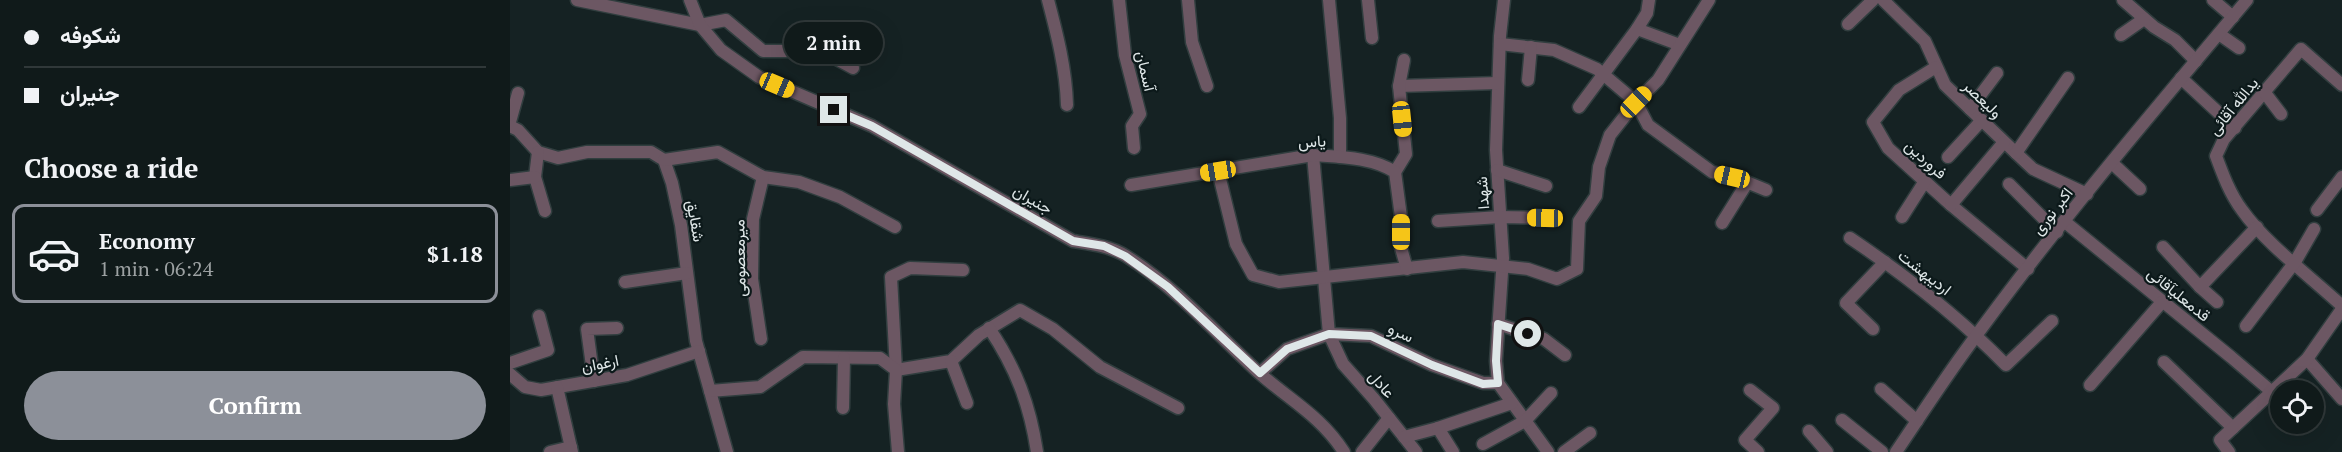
<!DOCTYPE html>
<meta charset="utf-8">
<style>
:root{--surface:#101a1a;--page:#1e2727;--text:#f1f3f6;--muted:#9ca1a2;--line:#303839;--accent:#8c9099}
body{margin:0;font-family:"PT Serif",Vazirmatn,serif;background:var(--page);color:var(--text);height:100vh;display:flex;flex-direction:column;font-size:22px;white-space:nowrap}
*{box-sizing:border-box;margin:0}
p{font-size:20px;color:var(--muted)}
.icon{flex:none;width:33px;height:33px;fill:none;stroke:currentColor;stroke-width:2;stroke-linecap:round;stroke-linejoin:round}
.map{position:relative;flex:1;overflow:hidden}
.side{display:flex;flex-direction:column;background:var(--surface);width:510px}
.side>*{flex:none}
.top-card{display:grid;align-content:center;height:132px;padding:0 24px;background:var(--surface)}
.tools{position:absolute;left:1760px;top:380px;display:grid;gap:12px}
.tools a{display:grid;place-items:center;width:54px;height:54px;border-radius:50%;background:var(--surface);box-shadow:0 6px 24px #0002,0 0 0 2px var(--line);font-size:30px}
.end{position:absolute;width:27px;height:27px;margin:-14px;border:8px solid #dfe7e8;background:#111;box-shadow:0 0 0 3px #111}
.from{border-radius:50%}
.bubble{position:absolute;height:42px;border-radius:21px;background:var(--surface);box-shadow:0 6px 24px #0002,0 0 0 2px var(--line);font-size:20px;font-weight:700;line-height:42px;text-align:center}
.car{position:absolute;width:18px;height:36px;margin:-18px -9px;border-radius:8px;box-shadow:0 0 4px 2px #0007;background:linear-gradient(#f5c518 24%,#345 0 40%,#f5c518 0 76%,#345 0 86%,#f5c518 0)}
.top-card b{display:flex;align-items:center;gap:21px;height:57px;font-size:22px}
.top-card b+b{border-top:2px solid var(--line)}
.top-card i{width:15px;height:15px;background:var(--text)}
ul{padding:0;list-style:none}
li{display:flex;align-items:center;gap:18px;height:99px;margin:0 12px 9px;padding:0 12px;border:3px solid transparent;border-radius:12px}
li div{flex:1}
li b{display:block;font-size:22px}
li em{font-style:normal;font-weight:700}
li.active{border-color:var(--accent)}
li>.icon{width:54px;height:54px;stroke-width:1.5}
h2{padding:0 24px;font-size:27px;line-height:72px}
.cta{display:flex;gap:12px;margin-top:auto;padding:12px 24px}
.cta a{flex:1;height:69px;border-radius:36px;background:var(--accent);color:#fff;font-size:24px;font-weight:700;line-height:69px;text-align:center}
main{display:flex;flex:1;min-height:0}
.map>svg:first-child{display:block}
</style>
<main>
<section class="side">
<div class="top-card">
<b><i class="from"></i>شکوفه</b>
<b><i></i>جنیران</b>
</div>
<h2>Choose a ride</h2>
<ul>
<li class="active"><svg class="icon" aria-label="car" viewBox="0 0 24 24"><path d="M5 17H2v-5l4-1 3-4h7l3 4 3 1v5h-3M9 17h6M6 11h13"/><circle cx="7" cy="17" r="2"/><circle cx="17" cy="17" r="2"/></svg><div><b>Economy</b><p>1 min · 06:24</p></div><em>$1.18</em></li>
</ul>
<div class="cta"><a>Confirm</a></div>
</section>
<div class="map">
<svg width="1832" height="452" viewBox="0 0 1832 452">
<rect width="100%" height="100%" fill="#152223"/>
<g fill="none" stroke-linecap="round" stroke-linejoin="round">
<!-- minor casing -->
<g stroke="#313e3f" stroke-width="15">
<g id="minor">
<path d="M 67,0 L 190,25 L 216,20 L 253,51 L 295,51 L 319,55 L 343,68"/>
<path d="M 180,0 L 190,25 L 211,50 L 249,77 L 362,126 L 563,241 C 582,244 600,246 616,256 C 665,287 705,332 747,371 C 779,400 810,415 834,452"/>
<path d="M 538,0 C 547,34 556,69 557,105"/>
<path d="M 609,0 L 615,55 L 630,114 L 622,126 L 624,148"/>
<path d="M 678,0 L 682,42 L 697,86"/>
<path d="M 819,0 L 830,118 L 830,157"/>
<path d="M 858,0 L 862,38"/>
<path d="M 994,0 L 990,36 L 986,150 L 993,258 L 986,361 L 988,383 L 1038,452"/>
<path d="M 1373,0 L 1415,41 L 1435,85 L 1506,153 L 1523,169 L 1577,194"/>
<path d="M 1613,0 L 1644,27 L 1665,40 L 1686,61"/>
<path d="M 1703,0 L 1723,17"/>
<path d="M 1338,24 L 1363,0"/>
<path d="M 1127,29 L 1170,45"/>
<path d="M 1709,34 L 1729,48"/>
<path d="M 1611,35 L 1634,19"/>
<path d="M 990,44 L 1044,50 L 1087,69 L 1126,102 L 1138,125 L 1202,172 L 1222,176 L 1256,190"/>
<path d="M 1426,67 L 1389,90 L 1363,122 L 1378,148 L 1441,205 L 1518,269"/>
<path d="M 1671,78 L 1725,128"/>
<path d="M 1018,80 L 1021,47"/>
<path d="M 1832,85 L 1791,49 L 1714,139 L 1706,156 C 1713,175 1720,194 1732,210 C 1756,244 1801,277 1832,306"/>
<path d="M 889,86 L 988,83"/>
<path d="M 1755,93 L 1771,114"/>
<path d="M 1069,107 L 1127,29 L 1137,13 L 1139,0"/>
<path d="M 1460,109 L 1487,73"/>
<path d="M 0,122 L 8,93"/>
<path d="M 0,126 L 8,130 L 28,152 L 48,158 L 77,152 L 141,152 L 154,160 L 162,183 L 171,225 L 186,341 L 217,452"/>
<path d="M 28,152 L 25,177 L 35,211"/>
<path d="M 1506,153 L 1558,78"/>
<path d="M 803,155 L 819,334 L 833,364 L 864,399 L 906,452"/>
<path d="M 1438,157 L 1472,120"/>
<path d="M 154,160 L 208,152 L 253,177 L 289,182 L 330,197 L 385,227"/>
<path d="M 1602,163 L 1630,189"/>
<path d="M 987,170 L 1036,186"/>
<path d="M 708,171 L 726,244 L 743,275 L 769,282 L 953,262 L 1018,269 L 1047,279 L 1067,269 L 1069,221 L 1086,196 L 1089,167 L 1100,135 L 1126,102 L 1148,80 L 1199,0"/>
<path d="M 885,172 L 896,154 L 889,86 L 894,60"/>
<path d="M 0,180 L 25,177"/>
<path d="M 1499,184 L 1547,232"/>
<path d="M 621,185 L 803,155 C 830,157 862,157 885,172 L 891,217 L 891,248 L 897,269"/>
<path d="M 1441,205 L 1494,142"/>
<path d="M 1807,210 L 1832,177"/>
<path d="M 1392,217 L 1415,181"/>
<path d="M 928,221 L 990,217 L 1035,218"/>
<path d="M 1555,222 L 1721,357 L 1762,392 L 1770,402"/>
<path d="M 1212,223 L 1237,183"/>
<path d="M 1340,238 C 1395,275 1449,317 1496,365 L 1542,321"/>
<path d="M 1653,247 L 1690,287 L 1707,302"/>
<path d="M 453,270 L 400,268 L 381,277 L 386,370 L 441,361 L 469,335 L 510,310 L 543,329 L 590,367 L 668,408"/>
<path d="M 115,282 L 177,273"/>
<path d="M 1690,287 L 1747,227"/>
<path d="M 988,324 L 1034,339 L 1055,355"/>
<path d="M 1736,326 L 1785,262 L 1804,229"/>
<path d="M 479,328 C 506,368 520,405 527,452"/>
<path d="M 1363,329 L 1336,303 L 1375,262"/>
<path d="M 251,339 L 242,279 L 243,219 L 253,177"/>
<path d="M 1797,359 L 1832,399"/>
<path d="M 441,361 L 457,403"/>
<path d="M 1654,362 L 1723,428"/>
<path d="M 0,363 L 38,350 L 29,316"/>
<path d="M 750,373 L 777,349 L 819,334 L 861,336 L 922,365 L 973,383 L 988,383"/>
<path d="M 0,374 L 15,387 L 31,390 L 117,375 L 189,351"/>
<path d="M 84,381 L 77,329 L 107,328"/>
<path d="M 1580,385 L 1652,302"/>
<path d="M 47,387 L 62,452"/>
<path d="M 1371,389 L 1407,421"/>
<path d="M 1240,390 L 1263,408 L 1235,440 L 1248,452"/>
<path d="M 200,391 L 250,387 L 293,357 L 370,358 L 386,370 L 384,404 L 388,452"/>
<path d="M 333,408 L 334,358"/>
<path d="M 1332,420 L 1372,452"/>
<path d="M 1299,431 L 1317,452"/>
<path d="M 894,437 L 928,428"/>
<path d="M 973,444 L 1015,421 L 1041,393"/>
<path d="M 40,452 L 61,447"/>
<path d="M 852,452 L 879,418"/>
<path d="M 943,452 L 928,428 L 1002,403"/>
<path d="M 1054,452 L 1080,433"/>
<path d="M 1386,452 C 1409,418 1431,384 1455,351 C 1543,229 1641,114 1737,0"/>
<path d="M 1719,452 L 1710,440 L 1797,359 L 1832,309"/>
</g>
</g>
<!-- minor -->
<use href="#minor" stroke="#6c5763" stroke-width="12"/>
</g>
<g fill="none" stroke-linecap="round" stroke-linejoin="round">
<!-- route -->
<path stroke="#dfe7e8" stroke-width="8" d="M 324,110 L 362,126 L 563,241 L 594,246 L 615,256 L 658,287 L 750,373 L 777,349 L 819,334 L 861,336 L 922,365 L 973,384 L 988,383 L 986,361 L 988,324 L 1018,334"/>
</g>
<g text-anchor="middle" dominant-baseline="central" stroke-width="4.5" stroke-linejoin="round" paint-order="stroke">
<!-- street labels -->
<g font-size="16" fill="#dfe7e8" stroke="#0c191a">
<text transform="translate(636 71) rotate(77)">آسمان</text>
<text transform="translate(1473 99) rotate(44)">ولیعصر</text>
<text transform="translate(1723 106) rotate(-51)">یدالله آقائی</text>
<text transform="translate(802 141) rotate(-3)">یاس</text>
<text transform="translate(1416 159) rotate(42)">فروردین</text>
<text transform="translate(972 193) rotate(-94)">شهدا</text>
<text transform="translate(523 199) rotate(30)">جنیران</text>
<text transform="translate(1542 211) rotate(-52)">اکبر نوری</text>
<text transform="translate(186 221) rotate(80)">شقایق</text>
<text transform="translate(229 258) rotate(-91)">میرمعصومی</text>
<text transform="translate(1415 272) rotate(38)">اردیبهشت</text>
<text transform="translate(1669 294) rotate(39)">قدمعلیآقائی</text>
<text transform="translate(891 332) rotate(25)">سرو</text>
<text transform="translate(90 363) rotate(-11)">ارغوان</text>
<text transform="translate(872 384) rotate(49)">عادل</text>
</g>
</g>
</svg>
<div class="tools">
<a><svg class="icon" aria-label="locate" viewBox="0 0 24 24"><circle cx="12" cy="12" r="6"/><path d="M12 2v4M12 18v4M2 12h4M18 12h4"/></svg></a>
</div>
<i class="end from" style="left:1018px;top:334px"></i>
<i class="end" style="left:324px;top:110px"></i>
<div class="bubble" style="left:274px;top:22px;width:99px">2 min</div>
<i class="car" style="left:267px;top:85px;rotate:113deg"></i>
<i class="car" style="left:1126px;top:102px;rotate:45deg"></i>
<i class="car" style="left:892px;top:119px;rotate:174deg"></i>
<i class="car" style="left:708px;top:171px;rotate:261deg"></i>
<i class="car" style="left:1222px;top:177px;rotate:283deg"></i>
<i class="car" style="left:1035px;top:218px;rotate:271deg"></i>
<i class="car" style="left:891px;top:232px;rotate:0deg"></i>
</div>
</main>
